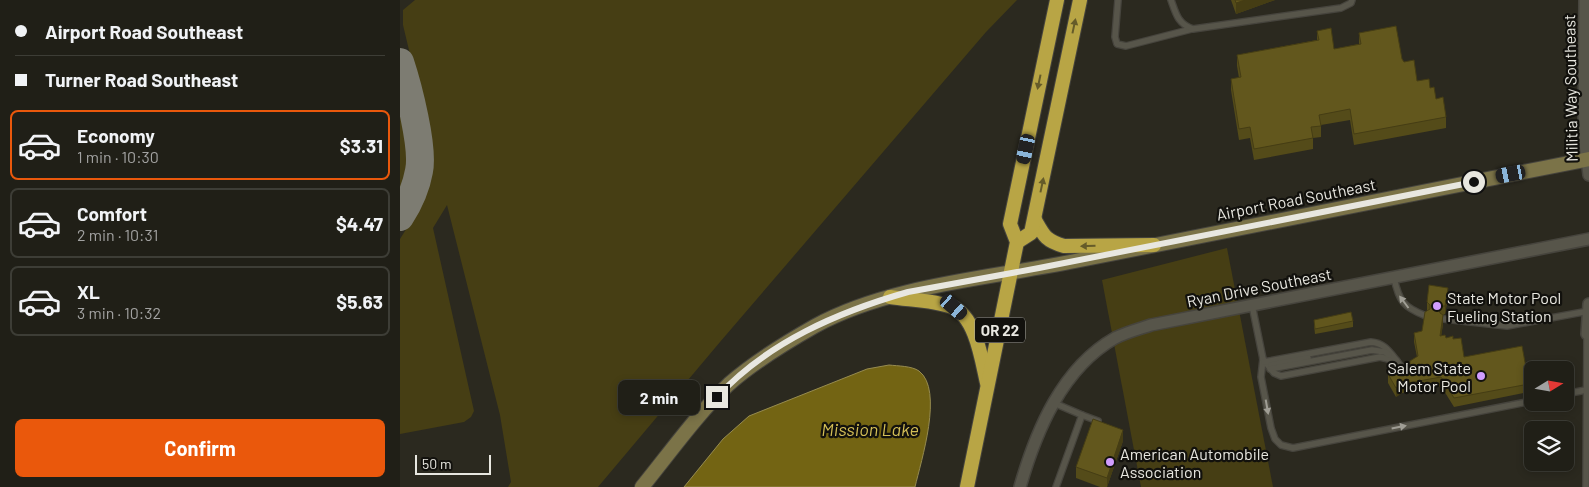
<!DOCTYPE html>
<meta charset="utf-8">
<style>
:root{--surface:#201f17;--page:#2d2c24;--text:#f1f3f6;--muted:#a2a2a1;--line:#3d3d36;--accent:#ea580c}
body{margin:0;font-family:Barlow,sans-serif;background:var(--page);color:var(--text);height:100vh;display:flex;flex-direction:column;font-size:19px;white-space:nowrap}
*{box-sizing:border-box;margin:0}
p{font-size:16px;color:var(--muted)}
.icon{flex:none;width:28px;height:28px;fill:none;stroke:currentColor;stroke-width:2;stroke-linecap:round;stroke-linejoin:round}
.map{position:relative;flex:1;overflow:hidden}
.side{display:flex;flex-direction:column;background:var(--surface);width:400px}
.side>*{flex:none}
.guide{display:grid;align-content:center;height:110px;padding:0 15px;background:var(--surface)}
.needle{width:32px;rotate:79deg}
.tools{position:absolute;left:1124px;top:361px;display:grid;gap:10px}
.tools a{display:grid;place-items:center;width:50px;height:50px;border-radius:8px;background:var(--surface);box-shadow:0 2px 8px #0003,0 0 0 1px var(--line);font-size:25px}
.scale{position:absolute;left:15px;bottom:12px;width:76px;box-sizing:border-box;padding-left:5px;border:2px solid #e8e7e0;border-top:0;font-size:14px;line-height:18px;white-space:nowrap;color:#e8e7e0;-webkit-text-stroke:4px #12110d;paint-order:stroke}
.end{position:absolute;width:22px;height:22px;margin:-11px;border:6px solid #e8e7e0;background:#111;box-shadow:0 0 0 2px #111}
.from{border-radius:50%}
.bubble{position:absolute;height:35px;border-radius:8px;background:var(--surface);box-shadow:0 2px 8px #0003,0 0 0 1px var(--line);font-size:16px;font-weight:700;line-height:35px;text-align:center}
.car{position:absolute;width:15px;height:30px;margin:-15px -8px;border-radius:6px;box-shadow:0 0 4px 1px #0007;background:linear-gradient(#222 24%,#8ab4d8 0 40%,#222 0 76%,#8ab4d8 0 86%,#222 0)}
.guide b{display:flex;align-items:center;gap:18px;height:48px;font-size:19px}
.guide b+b{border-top:1px solid var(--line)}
.guide i{width:12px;height:12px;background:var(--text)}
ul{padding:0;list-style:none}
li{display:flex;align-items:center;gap:15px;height:70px;margin:0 10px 8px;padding:0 5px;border:2px solid var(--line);border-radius:8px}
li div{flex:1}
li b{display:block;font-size:19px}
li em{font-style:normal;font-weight:700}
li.active{border-color:var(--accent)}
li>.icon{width:45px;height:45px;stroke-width:1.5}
.primary-button{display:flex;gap:10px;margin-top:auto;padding:10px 15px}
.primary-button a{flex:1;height:58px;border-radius:8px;background:var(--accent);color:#fff;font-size:20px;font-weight:700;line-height:58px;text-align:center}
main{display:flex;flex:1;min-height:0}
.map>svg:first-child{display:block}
</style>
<main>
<section class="side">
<div class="guide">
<b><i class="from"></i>Airport Road Southeast</b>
<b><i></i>Turner Road Southeast</b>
</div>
<ul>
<li class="active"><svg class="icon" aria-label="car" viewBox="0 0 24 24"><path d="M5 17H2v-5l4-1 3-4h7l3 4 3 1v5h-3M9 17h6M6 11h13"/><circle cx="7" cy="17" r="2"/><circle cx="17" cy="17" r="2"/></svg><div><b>Economy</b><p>1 min · 10:30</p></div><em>$3.31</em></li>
<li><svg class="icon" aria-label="car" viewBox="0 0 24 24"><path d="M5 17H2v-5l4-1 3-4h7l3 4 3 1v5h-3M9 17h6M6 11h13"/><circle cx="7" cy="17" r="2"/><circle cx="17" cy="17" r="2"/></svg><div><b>Comfort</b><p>2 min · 10:31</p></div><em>$4.47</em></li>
<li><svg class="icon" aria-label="car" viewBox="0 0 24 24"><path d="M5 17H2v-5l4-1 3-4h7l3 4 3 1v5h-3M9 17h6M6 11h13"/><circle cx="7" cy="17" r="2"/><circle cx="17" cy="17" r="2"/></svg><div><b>XL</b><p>3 min · 10:32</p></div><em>$5.63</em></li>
</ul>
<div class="primary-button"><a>Confirm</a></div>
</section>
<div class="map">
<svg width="1189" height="487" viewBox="0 0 1189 487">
<rect width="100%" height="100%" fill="#2b291f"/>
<!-- green -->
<g fill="#463e14">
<path d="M 15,0 L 617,0 L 586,32 L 320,342 L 198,487 L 108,487 L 111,482 L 100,415 L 47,205 L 33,228 L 74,411 L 71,417 L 64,422 L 0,434 L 0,239 L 20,207 L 27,191 L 32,172 L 33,162 L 30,138 L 3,25 L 3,10 Z"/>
<path d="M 0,110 C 6,137 16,168 0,194 Z"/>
<path d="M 827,248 L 873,487 L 741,487 L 702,280 Z"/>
</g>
<!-- water -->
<path fill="#736413" stroke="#968b50" d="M 489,365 C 498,366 512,366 519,371 C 544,390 521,461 515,487 L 284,487 L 323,439 L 349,416 L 467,369 Z"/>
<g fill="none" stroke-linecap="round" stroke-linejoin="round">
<!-- taxiway -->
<path stroke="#7d7c72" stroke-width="28" d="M 0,62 C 8,86 24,148 19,171 C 16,188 9,203 0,217"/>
<!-- service casing -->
<g stroke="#46443d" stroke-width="8">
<g id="service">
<path d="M 718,0 L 715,37 L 717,44 L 726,46 L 792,29"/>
<path d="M 771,0 C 776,14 778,24 793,29 L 941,8 L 951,3 L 952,0"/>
<path d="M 994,278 C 999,301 1003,307 1026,316"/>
<path d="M 852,305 L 863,359 L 861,377 L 871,428 L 875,439 L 881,445 L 893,448 L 1132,401"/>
<path d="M 1044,319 L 1107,326 L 1189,311"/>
<path d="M 863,359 L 874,373 L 881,376 L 980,357 L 997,361 L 1005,372"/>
<path d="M 864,362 L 971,342 C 984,343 989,351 997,361"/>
<path d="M 871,365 L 908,358"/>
<path d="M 870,369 L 972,350 L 985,352 L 989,355"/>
<path d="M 1165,394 L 1186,390"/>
<path d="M 654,403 L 682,415 L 656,487"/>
<path d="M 682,415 L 698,421"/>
<path d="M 1186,487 L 1187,334"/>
</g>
</g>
<!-- minor casing -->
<g stroke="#46443d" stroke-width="14">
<g id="minor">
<path d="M 1185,0 L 1184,135 L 1189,175"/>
<path d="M 1187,334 L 1189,304"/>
<path d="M 620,487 C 636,431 662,368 715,338 C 727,332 739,329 751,325 L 1189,239"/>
</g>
</g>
<!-- secondary casing -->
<g stroke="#46443d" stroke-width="16">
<path id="secondary" d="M 242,487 C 269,454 298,413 329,384 C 355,361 385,343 415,326 C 490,285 592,278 675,261 C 847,227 1018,192 1189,159"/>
</g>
<!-- trunk casing -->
<g stroke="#46443d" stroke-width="16">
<g id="trunk">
<path d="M 635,220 C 644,236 646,241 664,246 L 754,245"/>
<path d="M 617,242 L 631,233 L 680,0"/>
<path d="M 490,297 C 510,300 534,300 552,307 C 576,316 582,362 587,383"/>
<path d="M 567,487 L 617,242 L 610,224 L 657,0"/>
</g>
</g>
<!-- service -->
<use href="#service" stroke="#57554a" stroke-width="5.5"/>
<!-- minor -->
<use href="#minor" stroke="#57554a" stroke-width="11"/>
<!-- secondary -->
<use href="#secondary" stroke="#7b7348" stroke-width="14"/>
<!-- trunk -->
<use href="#trunk" stroke="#b8a545" stroke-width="14"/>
</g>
<!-- wall -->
<g fill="#544b19">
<path d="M 831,0 L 875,0 L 836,14 Z"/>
<path d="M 917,31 L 934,49 L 959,44 L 959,33 L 1002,59 L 1017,81 L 1030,88 L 1046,117 L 1046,128 L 954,145 L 950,120 L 921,125 L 921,137 L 913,138 L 913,149 L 854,160 L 850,138 L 839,140 L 831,90 L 831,79 L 839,78 L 837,66 L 837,55 L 917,40 Z"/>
<path d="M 1048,297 L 1045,314 L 1043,315 L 1043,324 L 1041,336 L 1046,338 L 1053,339 L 1064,357 L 1129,384 L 1129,392 L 1054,407 L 1041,386 L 1002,393 L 996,397 L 988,383 L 988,374 L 1005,369 L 1008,368 L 1010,366 L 1010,361 L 1017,357 L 1014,342 L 1014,333 L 1022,331 L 1027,311 L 1027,302 Z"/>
<path d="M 914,320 L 953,321 L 953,327 L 915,334 L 914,325 Z"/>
<path d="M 723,441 L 707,487 L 700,487 L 676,478 L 676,467 Z"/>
</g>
<!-- shaded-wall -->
<g fill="#453d14">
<path d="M 845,0 L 875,0 L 836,14 L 836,3 Z"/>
<path d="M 1048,288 L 1048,297 L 1045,314 L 1045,306 Z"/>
<path d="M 1043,315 L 1043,324 L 1040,345 L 1040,336 Z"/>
<path d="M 1002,384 L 1002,393 L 996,397 L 996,388 Z"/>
<path d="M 723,430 L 723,441 L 707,487 L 707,478 Z"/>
</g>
<!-- building -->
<g fill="#62571d" stroke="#453d14">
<path d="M 835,0 L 845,0 L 836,3 Z"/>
<path d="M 996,26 L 1002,59 L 1004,62 L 1014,60 L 1017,81 L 1029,79 L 1030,88 L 1034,87 L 1036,99 L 1043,97 L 1046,117 L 954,134 L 950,109 L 919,115 L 921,126 L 911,127 L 913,138 L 854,149 L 850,127 L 839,129 L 831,79 L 841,77 L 837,55 L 919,40 L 917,31 L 931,28 L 934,49 L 961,44 L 959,33 Z"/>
<path d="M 1029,285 L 1048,288 L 1045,306 L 1042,306 L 1039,309 L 1040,313 L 1043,315 L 1040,336 L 1045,335 L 1046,338 L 1053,336 L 1053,339 L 1061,338 L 1064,357 L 1122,346 L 1129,384 L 1054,398 L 1041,377 L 1002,384 L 996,388 L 988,374 L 1002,366 L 1005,369 L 1008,368 L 1010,366 L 1010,361 L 1018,356 L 1014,333 L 1022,331 L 1025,312 L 1030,309 L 1030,305 L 1027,302 Z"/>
<path d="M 951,312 L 953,321 L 915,329 L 914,320 Z"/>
<path d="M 693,419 L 723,430 L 707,478 L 676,467 Z"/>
</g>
<!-- one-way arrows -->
<defs><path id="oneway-solid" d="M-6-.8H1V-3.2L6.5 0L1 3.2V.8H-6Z" transform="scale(1.25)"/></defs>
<g fill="#655b29">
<use href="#oneway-solid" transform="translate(674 26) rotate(-78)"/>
<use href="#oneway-solid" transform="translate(639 82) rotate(102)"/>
<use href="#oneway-solid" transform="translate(642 185) rotate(-78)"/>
<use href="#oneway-solid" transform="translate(688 246) rotate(179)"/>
</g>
<g fill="#a09e95">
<use href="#oneway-solid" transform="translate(1004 302) rotate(-127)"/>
<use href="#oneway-solid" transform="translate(867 407) rotate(80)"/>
<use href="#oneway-solid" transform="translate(999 427) rotate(-11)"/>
</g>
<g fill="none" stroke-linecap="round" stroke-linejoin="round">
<!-- route -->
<path stroke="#e8e7e0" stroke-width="6" d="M 317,397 C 368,342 438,312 508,292 L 639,268 L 1074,182"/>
</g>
<!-- markers -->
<g fill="#d19dfe" stroke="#12110d" stroke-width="2">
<circle cx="1037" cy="306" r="5"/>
<circle cx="1081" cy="376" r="5"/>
<circle cx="710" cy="462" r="5"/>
</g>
<g text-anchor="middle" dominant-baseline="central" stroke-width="4.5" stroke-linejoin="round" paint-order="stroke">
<!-- shield labels -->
<rect fill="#12110d" stroke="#a8a7a1" stroke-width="1" x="575" y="317.5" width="50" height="25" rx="4"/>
<g font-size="15" font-weight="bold" fill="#e8e7e0">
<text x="600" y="330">OR 22</text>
</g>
<!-- street labels -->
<g font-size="16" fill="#e8e7e0" stroke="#12110d">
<text transform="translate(1170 88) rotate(-91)">Militia Way Southeast</text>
<text transform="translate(896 199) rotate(-11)">Airport Road Southeast</text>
<text transform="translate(859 287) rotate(-11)">Ryan Drive Southeast</text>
</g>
<!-- poi labels -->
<g font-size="16" fill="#e8e7e0" stroke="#12110d" text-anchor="start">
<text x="1047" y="297">State Motor Pool<tspan x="1047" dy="18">Fueling Station</tspan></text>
<text x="1071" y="367" text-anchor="end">Salem State<tspan x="1071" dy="18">Motor Pool</tspan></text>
<text x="720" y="453">American Automobile<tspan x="720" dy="18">Association</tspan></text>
</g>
<!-- water labels -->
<g font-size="18" font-style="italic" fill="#d3be56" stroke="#12110d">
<text x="470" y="429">Mission Lake</text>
</g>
</g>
</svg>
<div class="tools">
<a><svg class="needle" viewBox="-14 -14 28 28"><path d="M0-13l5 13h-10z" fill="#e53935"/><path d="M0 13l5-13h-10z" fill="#a2a2a1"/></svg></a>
<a><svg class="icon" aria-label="layers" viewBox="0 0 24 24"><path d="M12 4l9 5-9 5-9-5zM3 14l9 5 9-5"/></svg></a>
</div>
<div class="scale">50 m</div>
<i class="end from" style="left:1074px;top:182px"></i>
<i class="end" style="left:317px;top:397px"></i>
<div class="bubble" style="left:218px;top:380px;width:82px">2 min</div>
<i class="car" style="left:626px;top:149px;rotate:192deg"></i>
<i class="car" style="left:1111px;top:174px;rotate:259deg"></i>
<i class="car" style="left:554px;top:307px;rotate:131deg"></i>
</div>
</main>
